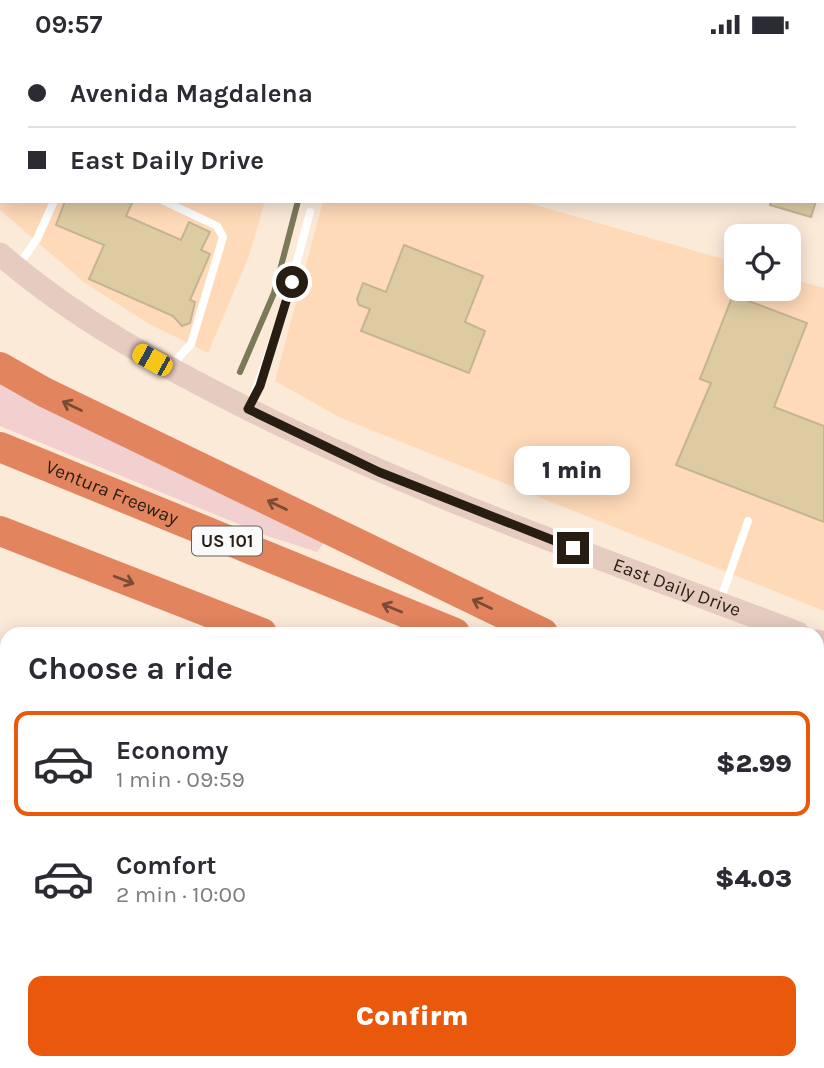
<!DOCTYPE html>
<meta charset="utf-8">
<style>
:root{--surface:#fff;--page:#f7f7f7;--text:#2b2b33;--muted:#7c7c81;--line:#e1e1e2;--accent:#ea580c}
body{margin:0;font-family:Karla,sans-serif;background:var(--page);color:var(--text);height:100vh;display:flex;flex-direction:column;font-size:26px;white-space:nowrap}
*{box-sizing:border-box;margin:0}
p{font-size:23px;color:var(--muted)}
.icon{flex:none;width:38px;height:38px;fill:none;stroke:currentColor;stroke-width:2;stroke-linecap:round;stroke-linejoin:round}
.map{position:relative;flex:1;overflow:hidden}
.sheet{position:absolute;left:0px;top:578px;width:824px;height:443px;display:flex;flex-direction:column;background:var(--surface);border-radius:21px 21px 0 0;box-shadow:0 4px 18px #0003}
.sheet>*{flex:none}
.banner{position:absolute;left:0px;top:0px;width:824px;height:154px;box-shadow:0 4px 18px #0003;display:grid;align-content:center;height:154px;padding:0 28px;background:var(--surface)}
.buttons{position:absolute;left:724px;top:175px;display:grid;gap:14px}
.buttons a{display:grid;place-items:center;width:77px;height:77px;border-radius:14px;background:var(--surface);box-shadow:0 4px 18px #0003;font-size:35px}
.end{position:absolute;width:32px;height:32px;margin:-16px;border:9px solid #281d13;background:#fff;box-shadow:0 0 0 4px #fff}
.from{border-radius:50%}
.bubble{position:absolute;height:49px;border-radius:14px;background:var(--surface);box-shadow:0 4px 18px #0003;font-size:23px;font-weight:800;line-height:49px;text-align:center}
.car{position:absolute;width:21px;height:42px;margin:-21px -10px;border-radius:9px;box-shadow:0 0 5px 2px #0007;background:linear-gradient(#f5c518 24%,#345 0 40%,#f5c518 0 76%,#345 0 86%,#f5c518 0)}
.banner b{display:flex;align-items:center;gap:24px;height:66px;font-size:26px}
.banner b+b{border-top:2px solid var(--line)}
.banner i{width:18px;height:18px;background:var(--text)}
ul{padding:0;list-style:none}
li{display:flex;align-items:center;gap:21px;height:105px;margin:0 14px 10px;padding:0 14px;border:4px solid transparent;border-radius:14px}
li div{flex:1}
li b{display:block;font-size:26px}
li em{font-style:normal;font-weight:800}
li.active{border-color:var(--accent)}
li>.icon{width:63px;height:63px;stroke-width:1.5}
h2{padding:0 28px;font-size:32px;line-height:84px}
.cta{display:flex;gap:14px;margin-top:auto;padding:14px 28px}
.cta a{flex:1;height:80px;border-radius:14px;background:var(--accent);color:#fff;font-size:28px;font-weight:800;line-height:80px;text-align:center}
.status{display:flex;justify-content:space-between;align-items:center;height:49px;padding:0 35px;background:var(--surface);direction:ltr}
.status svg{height:19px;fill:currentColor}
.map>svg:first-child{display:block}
</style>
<div class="status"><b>09:57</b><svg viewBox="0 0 49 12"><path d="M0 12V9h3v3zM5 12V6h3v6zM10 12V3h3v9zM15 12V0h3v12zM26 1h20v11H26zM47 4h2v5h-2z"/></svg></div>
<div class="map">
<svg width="824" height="1019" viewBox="0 0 824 1019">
<rect width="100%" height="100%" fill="#fcead9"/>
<!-- built -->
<g fill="#ffdab9">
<path d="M 0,0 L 309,0 L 2,2 L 2,152 L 265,152 L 249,207 L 208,304 L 149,275 L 85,234 L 0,161 Z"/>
<path d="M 323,152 L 522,152 L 737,214 L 737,240 L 789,240 L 789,229 L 824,239 L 824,562 L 341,369 L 275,332 Z"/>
<path d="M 817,925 L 824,927 L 824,1019 L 23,1019 L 35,1013 L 817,1013 Z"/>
</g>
<!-- green -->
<path fill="#f1d0cf" d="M 0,330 L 326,491 L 317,503 L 265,486 L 0,377 Z"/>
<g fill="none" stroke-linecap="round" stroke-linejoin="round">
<!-- stream -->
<g stroke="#7b7958" stroke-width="6">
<path d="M 351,2 L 351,0"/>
<path d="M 240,323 L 274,244 L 298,152"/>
</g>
</g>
<!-- building -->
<g fill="#ddcba2" stroke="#c4b492" stroke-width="2">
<path d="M 65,152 L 133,152 L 126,167 L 181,191 L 189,173 L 210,183 L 201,201 L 210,205 L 190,251 L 195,253 L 190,274 L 182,277 L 173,267 L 89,230 L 104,196 L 56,176 Z"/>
<path d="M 771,152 L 816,152 L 811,168 L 770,156 Z"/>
<path d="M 404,196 L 483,227 L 465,273 L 485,282 L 469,324 L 361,282 L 370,260 L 359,256 L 357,250 L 363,234 L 386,243 Z"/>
<path d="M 733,246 L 807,274 L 774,358 L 824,377 L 824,473 L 676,416 L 711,334 L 700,330 Z"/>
</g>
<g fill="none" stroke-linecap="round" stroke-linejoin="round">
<!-- service -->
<g stroke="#fff" stroke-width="8">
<path d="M 266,0 L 270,2"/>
<path d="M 72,2 L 73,0"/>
<path d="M 656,2 L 657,0"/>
<path d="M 0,139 L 2,137"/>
<path d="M 164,152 L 217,177 L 223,188 L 191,295 L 172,316"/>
<path d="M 18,217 L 37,190 L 54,152"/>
<path d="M 250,357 L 285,257 L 310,163"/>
<path d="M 720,552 L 748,472"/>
<path d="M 0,744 L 7,689"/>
<path d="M 0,774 L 7,774"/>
<path d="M 0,821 L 7,856"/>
<path d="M 256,1013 L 262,1019"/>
</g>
<!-- minor -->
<path stroke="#fff" stroke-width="16" d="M 0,619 L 7,619"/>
<!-- secondary -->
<g stroke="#e6cbc0" stroke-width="23">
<path id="s1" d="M 0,205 C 76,271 161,316 250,361 C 427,450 614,514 798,584"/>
<path d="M 817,592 L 824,594"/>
<path d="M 817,876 L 824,879"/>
<path d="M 817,911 L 824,913"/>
<path d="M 0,976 L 7,973"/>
<path d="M 0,1014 L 7,1011"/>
</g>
<!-- motorway -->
<g stroke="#e2845e" stroke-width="30">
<path d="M 0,318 L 44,343 L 543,584"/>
<path id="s2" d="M 0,398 L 455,584"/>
<path d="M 0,482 L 262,584"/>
<path d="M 817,728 L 824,732"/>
<path d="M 817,800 L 824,802"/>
</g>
</g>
<!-- one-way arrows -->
<defs><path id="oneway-shaft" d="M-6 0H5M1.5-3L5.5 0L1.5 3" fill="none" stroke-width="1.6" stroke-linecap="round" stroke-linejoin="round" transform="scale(1.75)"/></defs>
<g stroke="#7c4b35">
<use href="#oneway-shaft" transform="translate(72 357) rotate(-154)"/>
<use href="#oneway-shaft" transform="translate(277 456) rotate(-154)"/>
<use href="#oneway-shaft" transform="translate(124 531) rotate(21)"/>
<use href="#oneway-shaft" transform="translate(482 555) rotate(-154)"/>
<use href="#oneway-shaft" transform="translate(392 559) rotate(-158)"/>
</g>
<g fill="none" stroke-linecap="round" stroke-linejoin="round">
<!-- route -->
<path stroke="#281d13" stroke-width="9" d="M 292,233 L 260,337 L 248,360 L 379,423 L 573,499"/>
</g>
<g text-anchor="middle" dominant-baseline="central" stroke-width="6" stroke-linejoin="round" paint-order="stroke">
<!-- shield labels -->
<rect fill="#fafafa" stroke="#675f58" stroke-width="2" x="192" y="477.5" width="70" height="29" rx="5"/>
<g font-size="18" font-weight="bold" fill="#281d13">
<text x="227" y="492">US 101</text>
</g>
<!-- street labels -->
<g font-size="19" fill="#281d13" stroke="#fafafa">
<text stroke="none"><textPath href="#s2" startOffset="121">Ventura Freeway</textPath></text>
<text stroke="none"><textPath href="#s1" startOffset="758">East Daily Drive</textPath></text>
</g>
</g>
</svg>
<div class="buttons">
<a><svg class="icon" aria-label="locate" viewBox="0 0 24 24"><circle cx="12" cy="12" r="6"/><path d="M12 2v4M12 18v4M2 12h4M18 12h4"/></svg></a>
</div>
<i class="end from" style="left:292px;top:233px"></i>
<i class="end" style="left:573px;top:499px"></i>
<div class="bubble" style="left:514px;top:397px;width:116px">1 min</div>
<i class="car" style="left:152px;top:311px;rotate:299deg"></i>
<div class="banner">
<b><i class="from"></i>Avenida Magdalena</b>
<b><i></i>East Daily Drive</b>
</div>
<section class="sheet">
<h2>Choose a ride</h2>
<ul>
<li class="active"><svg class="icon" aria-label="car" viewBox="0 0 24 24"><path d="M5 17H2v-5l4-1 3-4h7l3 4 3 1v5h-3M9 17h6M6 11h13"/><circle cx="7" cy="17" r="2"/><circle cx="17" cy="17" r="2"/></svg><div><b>Economy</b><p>1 min · 09:59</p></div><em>$2.99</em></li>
<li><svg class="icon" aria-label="car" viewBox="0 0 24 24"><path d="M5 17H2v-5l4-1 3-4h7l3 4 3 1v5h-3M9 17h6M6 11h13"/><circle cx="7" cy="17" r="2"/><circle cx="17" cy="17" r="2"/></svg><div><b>Comfort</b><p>2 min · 10:00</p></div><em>$4.03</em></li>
</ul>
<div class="cta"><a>Confirm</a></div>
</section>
</div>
